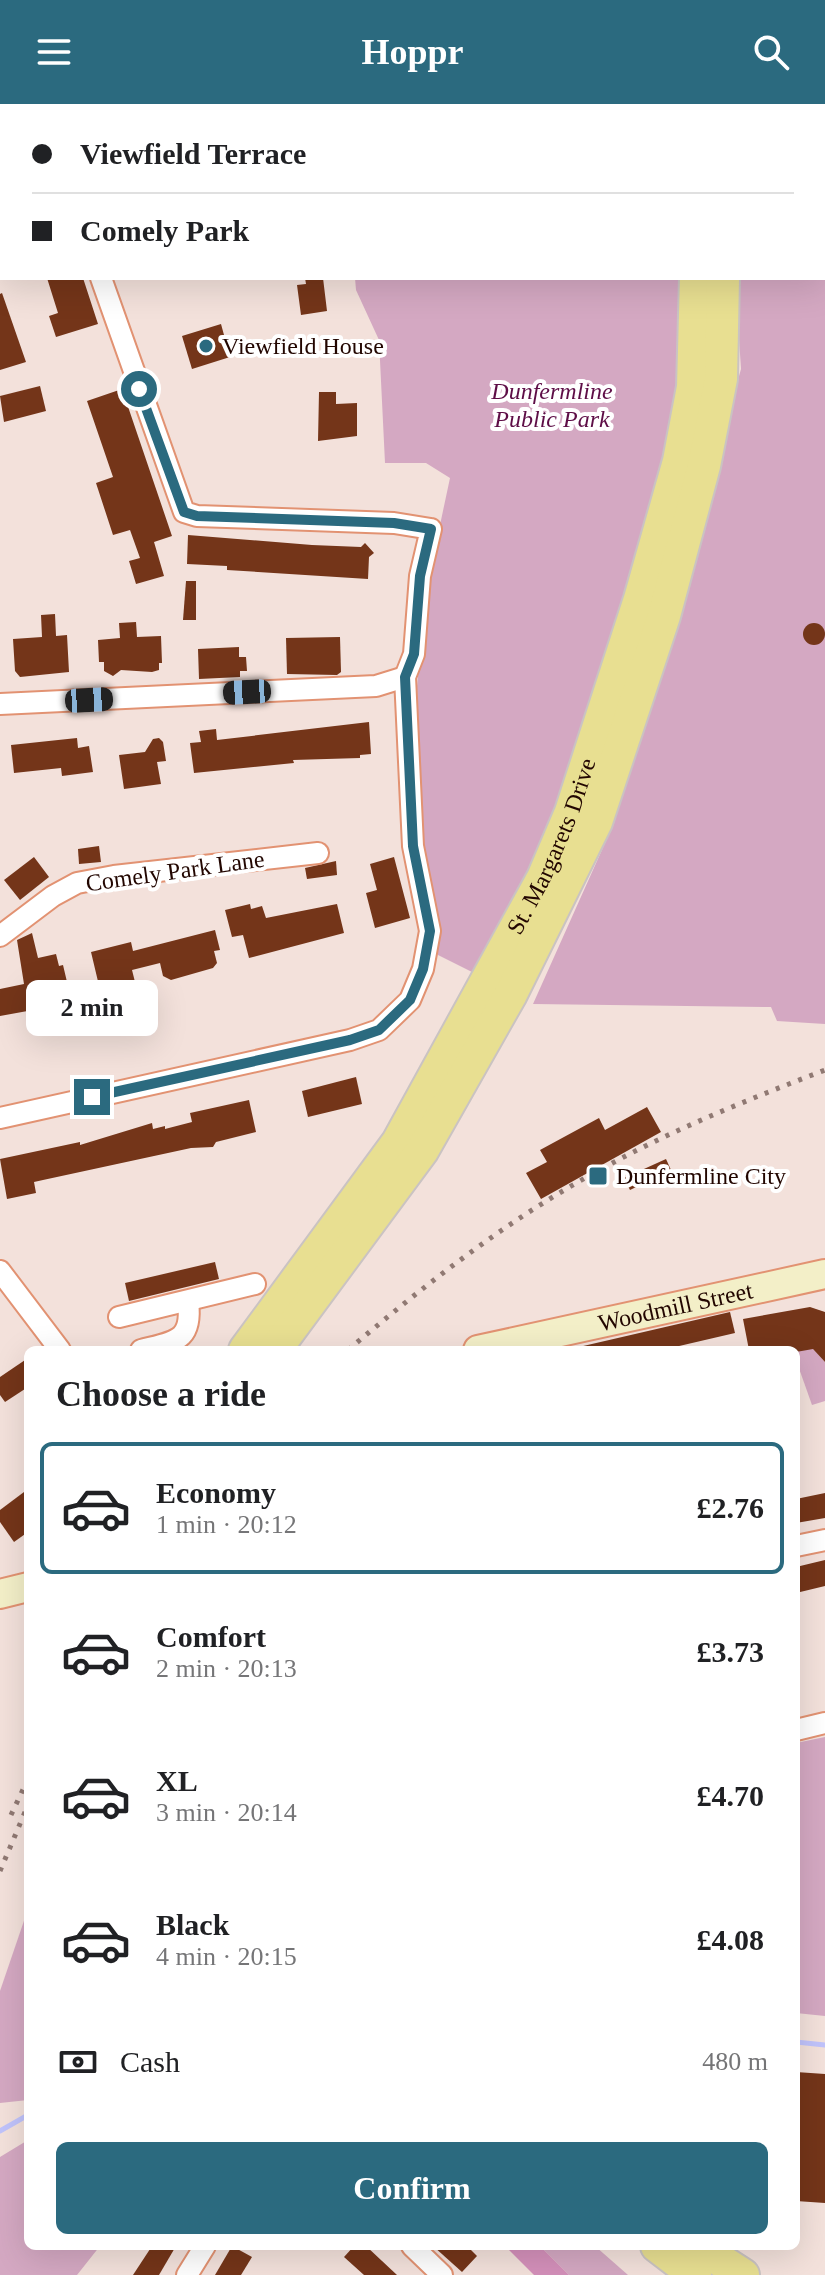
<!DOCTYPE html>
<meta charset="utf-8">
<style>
:root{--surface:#fff;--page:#f6f6f6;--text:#202124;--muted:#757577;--line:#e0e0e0;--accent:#2b6a7f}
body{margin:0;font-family:"Times New Roman",serif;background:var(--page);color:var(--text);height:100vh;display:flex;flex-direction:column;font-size:30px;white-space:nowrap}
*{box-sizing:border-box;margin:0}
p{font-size:26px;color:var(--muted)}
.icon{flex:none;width:44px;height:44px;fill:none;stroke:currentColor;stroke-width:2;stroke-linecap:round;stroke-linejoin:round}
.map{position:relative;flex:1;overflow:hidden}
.side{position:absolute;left:24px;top:1242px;width:776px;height:904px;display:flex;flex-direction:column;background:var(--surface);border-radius:12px;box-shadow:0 8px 32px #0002}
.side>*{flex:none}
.guide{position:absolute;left:0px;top:0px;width:826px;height:176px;box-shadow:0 8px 32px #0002;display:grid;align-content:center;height:176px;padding:0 32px;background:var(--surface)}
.end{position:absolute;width:36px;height:36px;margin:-18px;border:10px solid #2b6a7f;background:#fff;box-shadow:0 0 0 4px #fff}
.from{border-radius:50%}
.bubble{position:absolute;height:56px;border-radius:12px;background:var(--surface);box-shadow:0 8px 32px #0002;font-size:26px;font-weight:800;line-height:56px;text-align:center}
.car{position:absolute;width:24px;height:48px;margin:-24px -12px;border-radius:10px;box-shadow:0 0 6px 2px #0007;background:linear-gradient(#222 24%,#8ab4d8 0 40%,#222 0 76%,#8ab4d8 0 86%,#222 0)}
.guide b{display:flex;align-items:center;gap:28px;height:76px;font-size:30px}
.guide b+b{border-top:2px solid var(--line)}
.guide i{width:20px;height:20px;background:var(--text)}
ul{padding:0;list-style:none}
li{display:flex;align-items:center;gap:24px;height:132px;margin:0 16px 12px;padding:0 16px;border:4px solid transparent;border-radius:12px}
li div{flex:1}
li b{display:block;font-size:30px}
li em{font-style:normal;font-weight:800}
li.active{border-color:var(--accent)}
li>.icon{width:72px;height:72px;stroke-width:1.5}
h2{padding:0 32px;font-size:36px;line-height:96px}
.pay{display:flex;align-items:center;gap:20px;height:88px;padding:0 32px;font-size:30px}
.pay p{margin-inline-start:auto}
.button{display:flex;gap:16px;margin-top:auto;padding:16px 32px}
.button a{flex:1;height:92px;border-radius:12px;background:var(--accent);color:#fff;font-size:32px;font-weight:800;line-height:92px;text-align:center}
header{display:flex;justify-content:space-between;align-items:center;height:104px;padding:0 32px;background:var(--accent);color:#fff;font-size:36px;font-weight:800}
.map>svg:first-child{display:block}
</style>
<header><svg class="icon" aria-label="menu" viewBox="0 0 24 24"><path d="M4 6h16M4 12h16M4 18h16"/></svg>Hoppr<svg class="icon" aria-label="search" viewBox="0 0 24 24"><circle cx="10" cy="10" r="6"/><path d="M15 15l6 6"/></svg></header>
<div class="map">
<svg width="825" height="2171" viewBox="0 0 825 2171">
<rect width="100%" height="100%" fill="#f3e1db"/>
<!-- green -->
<g fill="#d4a8c2">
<path d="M 715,0 L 825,0 L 825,920 L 777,917 L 771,903 L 533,900 L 614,719 L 741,265 L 735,174 L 824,174 L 824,2 Z"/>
<path d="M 355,174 L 684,174 L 681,293 L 661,387 L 572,667 L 505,824 L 476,870 L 438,851 L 437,823 L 420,741 L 417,582 L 427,482 L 450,374 L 426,359 L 385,359 L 379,236 L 356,186 Z"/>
<path d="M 805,1236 L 825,1258 L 825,1297 L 812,1301 L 796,1256 L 796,1248 Z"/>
<path d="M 825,1633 L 825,1912 L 796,1909 L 796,1639 Z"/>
<path d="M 28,1805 L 28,1996 L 0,1999 L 0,1887 Z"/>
<path d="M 28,2036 L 28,2142 L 100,2142 L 77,2171 L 0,2171 L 0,2053 Z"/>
<path d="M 540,2142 L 595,2142 L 628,2171 L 569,2171 Z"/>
</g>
<!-- forest -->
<path fill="#d490ba" d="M 505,2142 L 540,2142 L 569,2171 L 534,2171 Z"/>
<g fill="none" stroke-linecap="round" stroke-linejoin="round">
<!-- stream -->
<g stroke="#c0c3fb" stroke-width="5">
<path d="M 796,1938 L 825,1941"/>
<path d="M 0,2027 L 28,2011"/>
</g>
</g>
<!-- building -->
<g fill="#743519">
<path d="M 47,174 L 83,174 L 98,220 L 56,233 L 49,212 L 58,209 Z"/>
<path d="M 305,174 L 323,174 L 327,207 L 301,211 L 297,181 L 306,180 Z"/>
<path d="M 2,189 L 26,258 L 0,266 L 0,190 Z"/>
<path d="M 221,220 L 230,253 L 192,265 L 182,232 Z"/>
<path d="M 40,282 L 46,307 L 4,318 L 0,292 Z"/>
<path d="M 122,285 L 172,432 L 154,438 L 164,472 L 136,480 L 129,457 L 140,454 L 130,426 L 113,431 L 96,379 L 113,373 L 87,297 Z"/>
<path d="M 319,288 L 336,288 L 336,300 L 357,299 L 357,332 L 318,337 Z"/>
<path d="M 188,431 L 312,441 L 361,443 L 365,439 L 374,449 L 369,453 L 368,475 L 227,466 L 227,462 L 187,460 Z"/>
<path d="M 186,477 L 196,477 L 196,516 L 183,516 Z"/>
<path d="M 55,510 L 56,532 L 67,531 L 69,568 L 20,573 L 15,567 L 13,535 L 42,533 L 41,511 Z"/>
<path d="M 136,518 L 137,533 L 161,532 L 162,559 L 159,559 L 159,566 L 152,568 L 121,566 L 113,572 L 104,567 L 104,558 L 99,558 L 98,536 L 120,534 L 119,519 Z"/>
<circle cx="814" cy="530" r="11"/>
<path d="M 340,533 L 341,568 L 337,571 L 287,570 L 286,534 Z"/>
<path d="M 239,543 L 239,553 L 246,553 L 247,567 L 240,567 L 240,573 L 199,575 L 198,545 Z"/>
<path d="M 369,618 L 371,650 L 360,651 L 360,654 L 293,656 L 294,659 L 194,669 L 190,639 L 201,638 L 199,627 L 216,625 L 217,636 Z"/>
<path d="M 77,634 L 78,644 L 89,642 L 93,668 L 62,672 L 61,664 L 14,669 L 11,641 Z"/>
<path d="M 159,634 L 163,638 L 166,657 L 157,658 L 161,680 L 124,685 L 119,651 L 145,648 L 153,635 Z"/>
<path d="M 99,742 L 101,758 L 79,760 L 78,745 Z"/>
<path d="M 34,753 L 49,773 L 20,796 L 4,776 Z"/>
<path d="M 394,753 L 410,814 L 375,824 L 366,789 L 377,786 L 370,760 Z"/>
<path d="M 336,757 L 337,771 L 307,775 L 305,764 Z"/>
<path d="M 250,800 L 251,805 L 262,802 L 266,814 L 337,800 L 344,829 L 249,854 L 243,831 L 232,833 L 225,806 Z"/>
<path d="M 215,826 L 220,846 L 214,847 L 217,859 L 213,864 L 171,876 L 163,872 L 160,859 L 132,866 L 136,882 L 130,886 L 101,890 L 91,848 L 131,838 L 133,847 Z"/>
<path d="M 32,829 L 38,854 L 56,850 L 59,862 L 63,861 L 72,899 L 67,900 L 63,908 L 55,902 L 0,912 L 0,885 L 24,880 L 17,836 Z"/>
<path d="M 356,973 L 362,1000 L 308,1013 L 302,987 Z"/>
<path d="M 249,996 L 256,1028 L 216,1038 L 213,1043 L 191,1044 L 43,1076 L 34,1078 L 36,1089 L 7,1095 L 0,1055 L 80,1038 L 80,1041 L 152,1019 L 153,1025 L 165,1022 L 165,1025 L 192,1018 L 190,1009 Z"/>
<path d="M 647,1003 L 661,1028 L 541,1095 L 526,1069 L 547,1058 L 540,1046 L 599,1014 L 605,1026 Z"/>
<path d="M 666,1055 L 671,1066 L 630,1086 L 624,1074 Z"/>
<path d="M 215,1158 L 219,1175 L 129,1197 L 125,1179 Z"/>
<path d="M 810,1203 L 825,1208 L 825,1258 L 813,1245 L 796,1248 L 749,1246 L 743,1215 Z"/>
<path d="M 730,1208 L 735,1229 L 662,1246 L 566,1246 Z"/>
<path d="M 28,1254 L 28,1283 L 5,1298 L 0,1291 L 0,1273 Z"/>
<path d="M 28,1385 L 28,1428 L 14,1438 L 0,1418 L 0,1406 Z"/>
<path d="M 825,1389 L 825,1414 L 796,1419 L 796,1395 Z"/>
<path d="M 825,1456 L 825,1482 L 796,1489 L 796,1463 Z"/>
<path d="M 796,1968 L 825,1970 L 825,2099 L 796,2097 Z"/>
<path d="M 152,2142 L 176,2142 L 159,2171 L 133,2171 Z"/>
<path d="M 232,2142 L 252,2153 L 241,2171 L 215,2171 Z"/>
<path d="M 354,2142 L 366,2142 L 397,2171 L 364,2171 L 344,2153 Z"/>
<path d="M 433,2142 L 467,2142 L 477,2152 L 462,2168 Z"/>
</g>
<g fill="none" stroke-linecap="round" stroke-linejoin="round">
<!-- street casing -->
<g stroke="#e29272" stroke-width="24">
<g id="street">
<path d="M 0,600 L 376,582 L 405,573"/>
<path d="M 0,832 L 53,792 L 77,779 L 114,772 L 318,749"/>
<path d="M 0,1014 L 350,936 L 379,926 L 410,896 L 423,865 L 430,827 L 413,742 L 405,573 L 414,550 L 420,472 L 431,425 L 394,419 L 197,412 L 184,408 L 101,174"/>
<path d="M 0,1167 L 60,1246"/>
<path d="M 119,1213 L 255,1180"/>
<path d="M 141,1246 C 176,1237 193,1237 188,1197"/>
<path d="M 796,1442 L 825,1436"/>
<path d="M 796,1626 L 825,1619"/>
<path d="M 412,2142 L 442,2171"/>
<path d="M 187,2171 L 205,2142"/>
</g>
</g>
<!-- secondary casing -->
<g stroke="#e29272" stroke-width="32">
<g id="secondary">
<path d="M 178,2 L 183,0"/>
<path d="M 0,51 L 2,51"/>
<path id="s1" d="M 478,1246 L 825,1170"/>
<path d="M 0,1490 L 28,1483"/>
</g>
</g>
<!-- primary casing -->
<g stroke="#cac3c2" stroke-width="36">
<g id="primary">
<path d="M 668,0 L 668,2"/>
<path d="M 692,0 L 692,2"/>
<path id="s2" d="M 245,1246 L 398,1038 L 543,774 L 571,708 L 640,495 L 679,357 L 693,283 L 696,174"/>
<path d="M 275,1246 L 422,1047 L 511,890 L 596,718 L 664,512 L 704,362 L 721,275 L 723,174"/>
<path d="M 657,2142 L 695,2171"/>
<path d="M 698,2142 L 743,2171"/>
</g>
</g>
<!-- street -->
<use href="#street" stroke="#fff" stroke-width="20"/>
<!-- secondary -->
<use href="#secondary" stroke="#f3efc8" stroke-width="28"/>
<!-- primary -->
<use href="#primary" stroke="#e8df91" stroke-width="32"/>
<!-- rail -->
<g stroke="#907973" stroke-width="5" stroke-dasharray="4 8" stroke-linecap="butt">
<path d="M 348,1246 C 426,1180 506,1117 596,1068 C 669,1027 747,996 825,966"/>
<path d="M 11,1711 L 28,1675"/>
<path d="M 0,1767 L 28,1701"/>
</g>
</g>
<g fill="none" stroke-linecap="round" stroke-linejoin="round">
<!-- route -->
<path stroke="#2b6a7f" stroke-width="10" d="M 92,993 L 350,936 L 379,926 L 410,896 L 423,865 L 430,827 L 413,742 L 405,573 L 414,550 L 420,472 L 431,425 L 394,419 L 197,412 L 184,408 L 139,285"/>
</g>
<!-- markers -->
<g fill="#2b6a7f" stroke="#fff" stroke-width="3">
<circle cx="206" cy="242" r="8"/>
<rect x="588" y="1062" width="20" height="20" rx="4"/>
</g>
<g text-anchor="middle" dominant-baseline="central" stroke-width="8" stroke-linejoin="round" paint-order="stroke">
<!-- poi labels -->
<g font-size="24" fill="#220600" stroke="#fff" text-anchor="start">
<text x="222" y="242">Viewfield House</text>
<text x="616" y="1072">Dunfermline City</text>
</g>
<!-- park labels -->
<g font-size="24" font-style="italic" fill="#5e0e47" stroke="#fff">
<text x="552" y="287">Dunfermline<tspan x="552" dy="28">Public Park</tspan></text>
</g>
<!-- street labels -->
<g font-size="24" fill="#220600" stroke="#fff">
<text stroke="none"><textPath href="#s2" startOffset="592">St. Margarets Drive</textPath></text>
<text transform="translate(175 767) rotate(-8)">Comely Park Lane</text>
<text stroke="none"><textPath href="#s1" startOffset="202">Woodmill Street</textPath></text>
</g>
</g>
</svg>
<i class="end from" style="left:139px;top:285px"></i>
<i class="end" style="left:92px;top:993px"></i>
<div class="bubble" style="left:26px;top:876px;width:132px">2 min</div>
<i class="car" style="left:247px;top:588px;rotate:267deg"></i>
<i class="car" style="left:89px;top:596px;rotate:87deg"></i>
<div class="guide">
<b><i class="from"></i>Viewfield Terrace</b>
<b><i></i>Comely Park</b>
</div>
<section class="side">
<h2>Choose a ride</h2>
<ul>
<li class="active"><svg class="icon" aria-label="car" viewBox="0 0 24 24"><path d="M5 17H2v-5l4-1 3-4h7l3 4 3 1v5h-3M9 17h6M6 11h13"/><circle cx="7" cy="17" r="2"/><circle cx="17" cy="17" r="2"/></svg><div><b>Economy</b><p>1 min · 20:12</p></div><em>£2.76</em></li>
<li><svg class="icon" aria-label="car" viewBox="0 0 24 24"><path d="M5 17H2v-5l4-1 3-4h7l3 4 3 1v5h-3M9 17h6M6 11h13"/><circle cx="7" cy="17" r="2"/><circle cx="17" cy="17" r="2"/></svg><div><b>Comfort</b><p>2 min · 20:13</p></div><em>£3.73</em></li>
<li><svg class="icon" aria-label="car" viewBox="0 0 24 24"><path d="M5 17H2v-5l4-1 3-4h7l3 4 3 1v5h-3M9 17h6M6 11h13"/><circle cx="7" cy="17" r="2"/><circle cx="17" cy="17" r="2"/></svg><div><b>XL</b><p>3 min · 20:14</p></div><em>£4.70</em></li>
<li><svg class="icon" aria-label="car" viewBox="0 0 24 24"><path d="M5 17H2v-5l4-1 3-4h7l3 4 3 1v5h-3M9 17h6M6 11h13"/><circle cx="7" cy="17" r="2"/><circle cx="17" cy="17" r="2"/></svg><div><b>Black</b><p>4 min · 20:15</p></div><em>£4.08</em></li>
</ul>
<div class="pay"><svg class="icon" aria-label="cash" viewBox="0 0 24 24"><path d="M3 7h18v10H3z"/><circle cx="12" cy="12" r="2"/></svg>Cash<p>480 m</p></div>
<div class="button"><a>Confirm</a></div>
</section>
</div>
